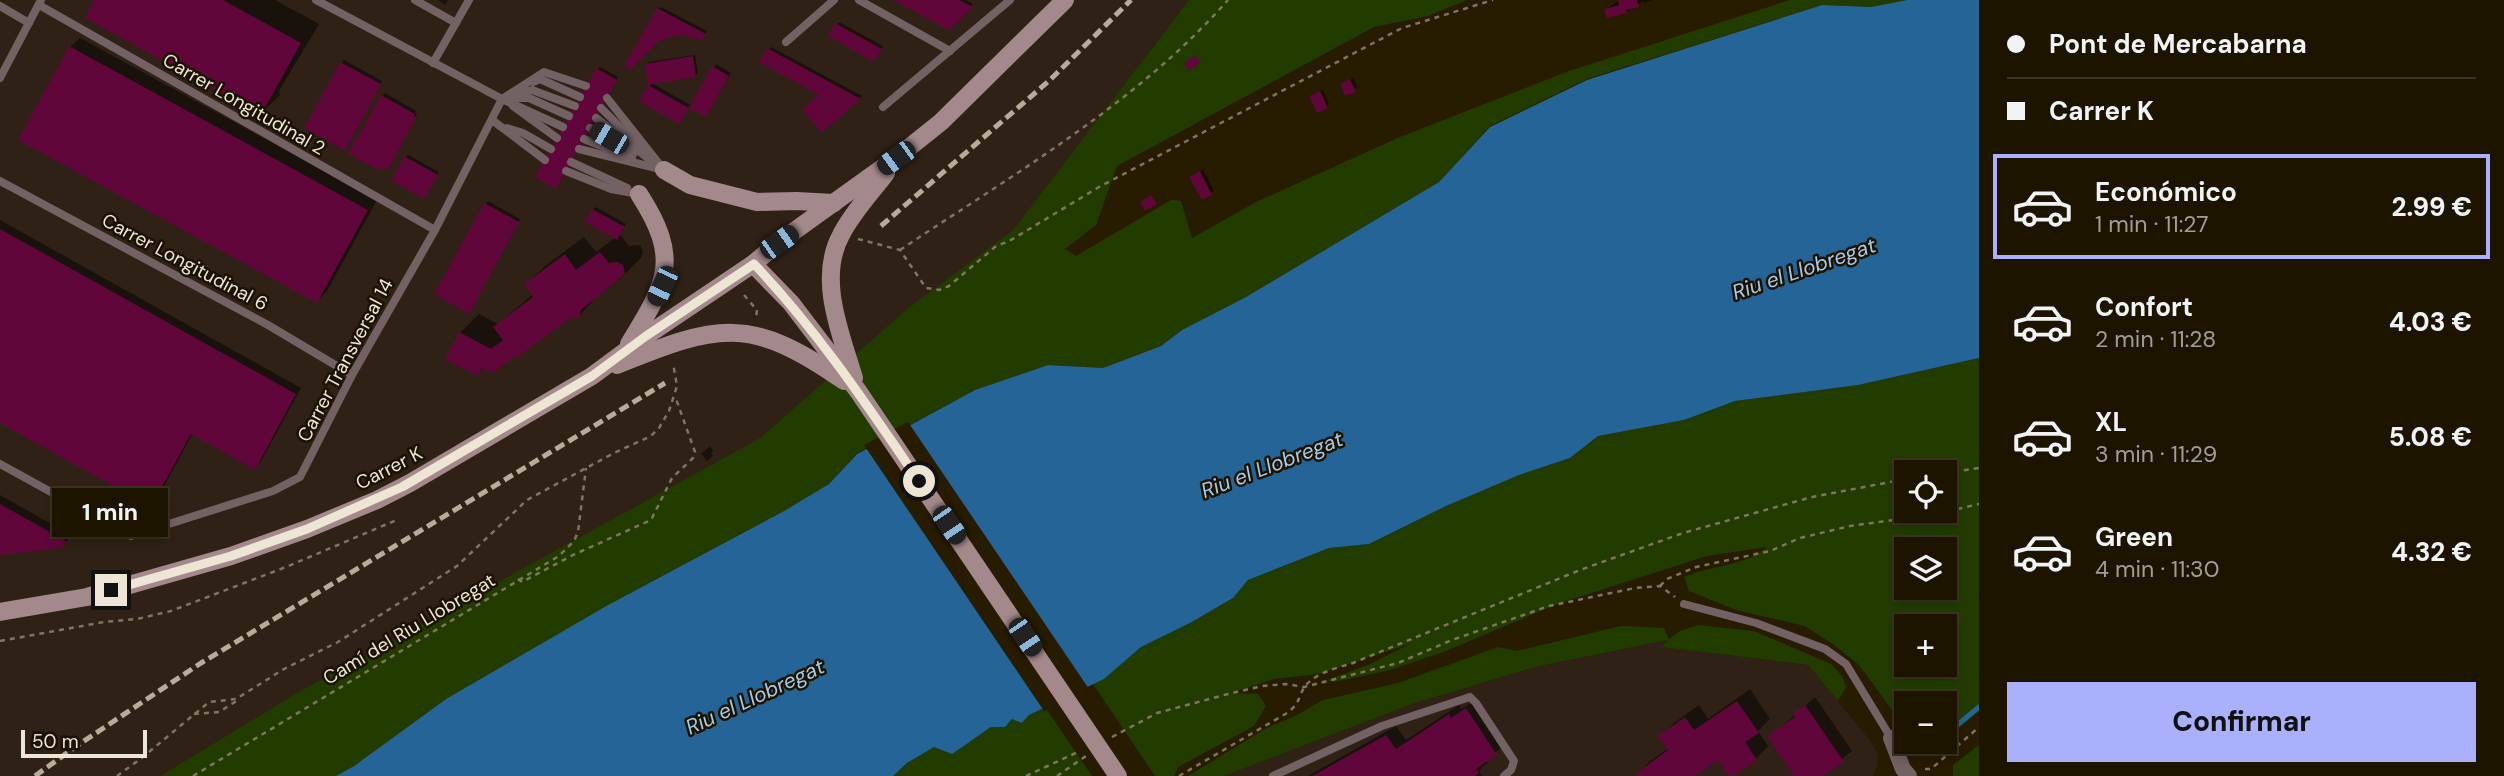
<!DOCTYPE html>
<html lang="es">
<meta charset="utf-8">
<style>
:root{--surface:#1d1400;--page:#251d0a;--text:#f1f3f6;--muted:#a09e99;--line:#3b3322;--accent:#aab0fb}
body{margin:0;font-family:"DM Sans",sans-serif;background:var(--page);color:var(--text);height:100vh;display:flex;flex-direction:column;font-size:26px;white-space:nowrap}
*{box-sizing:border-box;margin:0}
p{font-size:23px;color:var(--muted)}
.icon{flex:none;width:38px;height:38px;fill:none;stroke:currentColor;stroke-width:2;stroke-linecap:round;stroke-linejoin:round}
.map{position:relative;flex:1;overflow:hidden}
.sheet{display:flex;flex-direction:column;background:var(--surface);width:525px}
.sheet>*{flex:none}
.hud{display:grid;align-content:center;height:154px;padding:0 28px;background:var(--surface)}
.tools{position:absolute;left:1894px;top:460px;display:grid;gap:14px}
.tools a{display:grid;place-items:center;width:63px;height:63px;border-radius:0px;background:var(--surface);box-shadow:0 4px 10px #0003,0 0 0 2px var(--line);font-size:35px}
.scale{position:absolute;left:21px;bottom:18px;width:126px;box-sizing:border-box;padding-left:7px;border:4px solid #ede6d4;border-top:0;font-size:19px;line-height:24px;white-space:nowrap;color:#ede6d4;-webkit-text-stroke:5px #1b1200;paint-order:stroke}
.end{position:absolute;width:32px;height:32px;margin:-16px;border:9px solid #ede6d4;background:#111;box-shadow:0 0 0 4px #111}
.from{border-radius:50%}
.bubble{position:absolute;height:49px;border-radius:0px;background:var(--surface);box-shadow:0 4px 10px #0003,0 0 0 2px var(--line);font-size:23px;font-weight:800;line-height:49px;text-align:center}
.car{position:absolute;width:21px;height:42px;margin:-21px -10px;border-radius:9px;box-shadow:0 0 5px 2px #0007;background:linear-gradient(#222 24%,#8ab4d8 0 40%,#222 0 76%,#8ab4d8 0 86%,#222 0)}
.hud b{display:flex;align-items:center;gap:24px;height:66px;font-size:26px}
.hud b+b{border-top:2px solid var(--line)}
.hud i{width:18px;height:18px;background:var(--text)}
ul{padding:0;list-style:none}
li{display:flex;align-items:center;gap:21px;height:105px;margin:0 14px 10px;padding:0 14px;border:4px solid transparent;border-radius:0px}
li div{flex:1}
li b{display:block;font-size:26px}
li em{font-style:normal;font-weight:800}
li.selected{border-color:var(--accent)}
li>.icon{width:63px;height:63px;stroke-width:1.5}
.button{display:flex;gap:14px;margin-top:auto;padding:14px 28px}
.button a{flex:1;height:80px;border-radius:0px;background:var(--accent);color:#111;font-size:28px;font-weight:800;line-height:80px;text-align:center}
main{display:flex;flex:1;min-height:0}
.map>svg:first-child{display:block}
</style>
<main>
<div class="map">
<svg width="1979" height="776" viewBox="0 0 1979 776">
<rect width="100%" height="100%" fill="#271b00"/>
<!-- industrial -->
<g fill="#2f2115">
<path d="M 0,0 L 1189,0 L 1013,230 L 907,309 L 760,438 L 300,691 L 160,776 L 0,776 Z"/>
<path d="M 1669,640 L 1663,647 L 1808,665 L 1869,739 L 1878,754 L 1877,766 L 1873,776 L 1224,776 L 1412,704 L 1535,667 Z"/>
</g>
<!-- green -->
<g fill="#223c00" fill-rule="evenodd">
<path d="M 1189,0 L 1467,0 L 1428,16 L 1374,27 L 1117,166 L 1096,225 L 1065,249 L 1076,256 L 1171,200 L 1181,201 L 1192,238 L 1256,202 L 1400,137 L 1569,71 L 1790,0 L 1907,0 L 1871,7 L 1822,5 L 1587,79 L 1490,126 L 1439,182 L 1246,297 L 1182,330 L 1161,346 L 1103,368 L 1048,365 L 975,390 L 857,453 L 829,484 L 784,511 L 608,605 L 446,699 L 354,766 L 336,776 L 160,776 L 300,691 L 760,438 L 907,309 L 1013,230 Z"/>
<path d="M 1979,358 L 1979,711 L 1944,741 L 1944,704 L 1906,704 L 1906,729 L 1859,665 L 1834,645 L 1805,626 L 1736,610 L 1689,591 L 1684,577 C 1712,565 1745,566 1767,547 L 1707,556 L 1557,604 L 1446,651 L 1390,670 L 1334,682 L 1327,680 L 1368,665 L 1412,643 L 1319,674 L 1274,679 L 1231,693 L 1258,694 L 1266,706 L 1254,726 L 1178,767 L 1174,776 L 1155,776 L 1093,684 L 1104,679 L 1141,647 L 1190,623 L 1233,598 L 1248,580 L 1329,548 L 1369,544 L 1446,506 L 1513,477 L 1570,458 L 1598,436 L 1684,420 L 1735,401 L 1858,385 ZM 1906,472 L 1944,472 L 1944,511 L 1906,511 ZM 1906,550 L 1944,550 L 1944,588 L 1906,588 ZM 1906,626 L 1944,626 L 1944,665 L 1906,665 Z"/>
<path d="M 1698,625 L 1754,631 L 1831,664 L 1842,676 L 1846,687 L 1838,701 L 1808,665 L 1662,647 L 1668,640 L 1535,667 L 1412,704 L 1224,776 L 1188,776 L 1265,729 L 1297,715 L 1323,700 L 1398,683 L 1498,647 L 1517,651 L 1621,626 L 1664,628 L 1669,639 L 1680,631 Z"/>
<path d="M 1045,707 L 1092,776 L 893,776 C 905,765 918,753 934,747 C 956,738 971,744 991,727 L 1005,727 L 1012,719 L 1022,723 L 1029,715 Z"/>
<path d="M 1979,745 L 1979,776 L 1953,776 L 1953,765 Z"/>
</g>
<!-- water -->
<path fill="#256496" d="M 1907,0 L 1979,0 L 1979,358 L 1858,385 L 1735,401 L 1684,420 L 1598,436 L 1570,458 L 1519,475 L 1446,506 L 1369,544 L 1329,548 L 1248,580 L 1233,598 L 1190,623 L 1141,647 L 1104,679 L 1029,715 L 1022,723 L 1012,719 L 1005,727 L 991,727 L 952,754 L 934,747 L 907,763 L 893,776 L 336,776 L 354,766 L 446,699 L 608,605 L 784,511 L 829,484 L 857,454 L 975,390 L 1048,365 L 1103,368 L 1161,346 L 1182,330 L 1246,297 L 1439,182 L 1490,127 L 1587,80 L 1822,5 L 1871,7 Z"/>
<!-- pier -->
<path fill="#271b00" d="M 908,422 L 1089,689 L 1044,711 L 864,445 Z"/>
<!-- shadow -->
<g fill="#0007">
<path d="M 96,0 L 275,0 L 319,24 L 279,91 L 280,95 L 261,113 Z"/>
<path d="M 439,0 L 448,0 L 445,5 Z"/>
<path d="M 897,0 L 966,0 L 973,4 L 949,28 Z"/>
<path d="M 1620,0 L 1653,0 L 1644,3 L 1643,1 L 1626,12 L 1606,9 Z"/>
<path d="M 661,7 L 707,31 L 705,35 L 670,35 L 659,38 L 658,9 Z"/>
<path d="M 839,22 L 883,46 L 877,57 L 837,24 Z"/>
<path d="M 80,38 L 377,200 L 327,291 L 317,301 L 70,47 Z"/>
<path d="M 771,47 L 862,96 L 821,130 L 822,95 L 769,50 Z"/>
<path d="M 695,55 L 698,73 L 695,76 L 647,65 L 649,62 Z"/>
<path d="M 344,60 L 382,81 L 347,146 L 341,63 Z"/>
<path d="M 716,64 L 731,73 L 706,115 L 689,106 L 681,119 L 649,86 L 652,83 L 692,106 Z"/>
<path d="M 600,67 L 618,77 L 559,184 L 597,69 Z"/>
<path d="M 1353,78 L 1357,87 L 1355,90 L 1342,84 Z"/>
<path d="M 1323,90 L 1329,104 L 1327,107 L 1314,94 Z"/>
<path d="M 385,93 L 416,111 L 415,113 L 417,114 L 390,165 L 382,96 Z"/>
<path d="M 408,155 L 439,172 L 426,194 L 405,157 Z"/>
<path d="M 1203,170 L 1214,191 L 1202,198 L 1194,174 Z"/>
<path d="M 488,201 L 520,219 L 471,309 L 486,204 Z"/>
<path d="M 596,207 L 626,224 L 620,235 L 629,246 L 640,245 L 643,251 L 641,258 L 622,277 L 598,295 L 579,316 L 572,315 L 515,353 L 484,367 L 477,374 L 460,333 L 479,314 L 498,324 L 533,294 L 526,284 L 545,266 L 584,237 L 596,252 L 616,237 L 593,210 Z"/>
<path d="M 0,220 L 301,388 L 261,461 L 255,468 L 193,433 L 157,499 L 151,505 L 0,421 Z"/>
<path d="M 710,446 L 713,451 L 711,453 L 713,456 L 707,461 L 701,454 Z"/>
<path d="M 0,495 L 71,535 L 68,540 L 61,546 L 0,553 Z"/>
<path d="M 1750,689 L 1770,719 L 1758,731 L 1768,746 L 1756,759 L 1719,758 L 1692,776 L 1638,776 L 1637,774 L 1650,761 L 1669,748 L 1661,736 L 1674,723 L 1699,705 L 1708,719 Z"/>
<path d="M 1815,697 L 1852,751 L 1820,776 L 1796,776 L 1770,737 Z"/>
<path d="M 1476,700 L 1506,744 L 1486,760 L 1488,762 L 1479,771 L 1482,776 L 1308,776 L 1396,726 L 1406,740 L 1459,705 L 1461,709 Z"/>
</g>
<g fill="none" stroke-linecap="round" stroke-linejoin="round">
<!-- stream -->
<g stroke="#256496" stroke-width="5">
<path d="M 1944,736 L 1979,707"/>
<path d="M 1923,752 L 1937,742"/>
</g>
</g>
<!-- building -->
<g fill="#60063a">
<path d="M 94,0 L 223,0 L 301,43 L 261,115 L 85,18 Z"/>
<path d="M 893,0 L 959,0 L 973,7 L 949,30 Z"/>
<path d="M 1618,0 L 1637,0 L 1639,7 L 1626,10 L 1627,13 L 1607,18 L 1604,9 L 1619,5 Z"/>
<path d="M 657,8 L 706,34 L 702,40 L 681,35 L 660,40 L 630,70 L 624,66 Z"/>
<path d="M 835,23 L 882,49 L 874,62 L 828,36 Z"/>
<path d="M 69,46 L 368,210 L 317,303 L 18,140 Z"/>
<path d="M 767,48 L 861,99 L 821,133 L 802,109 L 819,95 L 759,62 Z"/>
<path d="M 1195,55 L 1201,62 L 1189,71 L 1183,64 Z"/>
<path d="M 693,56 L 696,77 L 648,85 L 689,108 L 679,124 L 639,101 L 648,85 L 645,64 Z"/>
<path d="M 340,62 L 381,84 L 345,151 L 304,128 Z"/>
<path d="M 712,66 L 729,76 L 706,117 L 689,108 Z"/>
<path d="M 596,68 L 617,80 L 556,189 L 535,177 Z"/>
<path d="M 1350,79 L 1356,92 L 1345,96 L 1340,84 Z"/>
<path d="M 1320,91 L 1328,108 L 1317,113 L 1309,96 Z"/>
<path d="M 381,95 L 415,114 L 414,116 L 416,117 L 388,170 L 383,167 L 380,171 L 348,154 Z"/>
<path d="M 404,156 L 438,175 L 424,199 L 391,181 Z"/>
<path d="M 1200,171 L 1212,195 L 1202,200 L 1189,177 Z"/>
<path d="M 1151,195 L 1157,204 L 1145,211 L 1140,202 Z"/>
<path d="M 484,203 L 519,222 L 469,314 L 434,294 Z"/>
<path d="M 592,209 L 625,227 L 617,240 L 585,222 Z"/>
<path d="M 0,229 L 296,394 L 255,470 L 191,434 L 151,507 L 0,423 Z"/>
<path d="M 600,252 L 609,263 L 617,262 L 623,265 L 625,274 L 581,310 L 579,318 L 572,317 L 516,358 L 515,356 L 492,373 L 482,368 L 478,376 L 445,359 L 459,332 L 491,349 L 503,340 L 493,327 L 533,297 L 524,284 L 565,254 L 576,270 Z"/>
<path d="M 0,504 L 66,541 L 62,548 L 0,555 Z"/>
<path d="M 1737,701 L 1759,733 L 1745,742 L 1757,760 L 1734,776 L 1729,776 L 1718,760 L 1695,776 L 1636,776 L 1635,774 L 1668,750 L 1658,736 L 1685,717 L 1694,730 Z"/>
<path d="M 1805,705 L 1844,762 L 1823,776 L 1794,776 L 1767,736 L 1795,717 L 1793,713 Z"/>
<path d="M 1466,708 L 1497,755 L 1476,769 L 1479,773 L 1475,776 L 1312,776 L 1386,735 L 1396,749 L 1449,714 L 1451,718 Z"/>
</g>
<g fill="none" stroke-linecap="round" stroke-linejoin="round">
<!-- path -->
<g stroke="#7f765f" stroke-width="2.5" stroke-dasharray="5 5" stroke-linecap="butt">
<path d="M 858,239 L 900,250 L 926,288 L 939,290 L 949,286 L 995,247 L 1011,240 L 1099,187 L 1402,28 L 1493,0"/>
<path d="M 900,250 C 1014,174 1137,103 1228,0"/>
<path d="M 744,295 L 757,310 L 756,319"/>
<path d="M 1944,473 L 1979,468"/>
<path d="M 518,579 L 522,582 L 573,555 L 651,520 L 672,478 L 693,458 L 695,452 L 675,396"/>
<path d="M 1660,586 L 1667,579 L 1696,567 L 1770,551 L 1800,538 L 1850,526 L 1937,514 L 1979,504"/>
<path d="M 0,641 L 104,622 L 137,619 L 171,611 L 286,567 L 399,519"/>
<path d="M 194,714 L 219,712 L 238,700"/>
<path d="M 1112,737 L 1157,713 L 1228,694 L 1262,686 L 1286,684 L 1304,687 L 1398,663 L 1452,640 L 1549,606 L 1635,588 L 1660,586 L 1675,597"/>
<path d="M 1925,769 L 1931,769 L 1979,727"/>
<path d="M 117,776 L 143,757 L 209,702 L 236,699 L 284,669 L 338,642 L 457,566 L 527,500 L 614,453 L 651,436 L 659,428 L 669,411 L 677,386 L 673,363"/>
<path d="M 193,776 L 559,556 L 574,541 L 578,532 L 586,468"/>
<path d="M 1026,776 L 1080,751"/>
<path d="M 1057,776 L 1086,756"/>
<path d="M 1179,776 L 1287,713 C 1301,703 1298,695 1306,685 C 1318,672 1337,668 1353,663 L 1580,570 L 1683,533 L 1812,497 L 1906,479"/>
</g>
<!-- service -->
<g stroke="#736163" stroke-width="8">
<path d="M 316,0 L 502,99 L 563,127"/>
<path d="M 415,0 L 456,23"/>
<path d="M 859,0 L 950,51"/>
<path d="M 39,5 L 435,230"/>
<path d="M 0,6 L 29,23"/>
<path d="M 786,42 L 834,0"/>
<path d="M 433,63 L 469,0"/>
<path d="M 0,78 L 41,0"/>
<path d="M 533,82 L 540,79 L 580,97"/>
<path d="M 512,96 L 532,90 L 575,106"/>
<path d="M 512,98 L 529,98 L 569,116"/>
<path d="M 607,98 L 664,170"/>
<path d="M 502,99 L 544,72 L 586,86"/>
<path d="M 513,106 L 557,138"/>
<path d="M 883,107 L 1010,0"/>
<path d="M 601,108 L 639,146"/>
<path d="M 596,118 L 653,162"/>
<path d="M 492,120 L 545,160"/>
<path d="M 507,128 L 523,133 L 551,149"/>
<path d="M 590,128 L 634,153"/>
<path d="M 584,139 L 632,158"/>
<path d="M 579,149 L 664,170"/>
<path d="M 571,162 L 627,188"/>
<path d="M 566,171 L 611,189 L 639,194"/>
<path d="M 0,181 L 268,325 L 352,375"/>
<path d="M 0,464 L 131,536 L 273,491 L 300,477 L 352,375 L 435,230 L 502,99"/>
<path d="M 1684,604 L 1756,623 L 1825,649 L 1846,664 L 1891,738"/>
<path d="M 1273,776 L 1382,726 L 1470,697 L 1476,703 L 1514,761 L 1511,770 L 1504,776"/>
</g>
<!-- minor -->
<path stroke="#736163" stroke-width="16" d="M 1891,738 L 1903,769 L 1909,776"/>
<!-- secondary -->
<g stroke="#a4898c" stroke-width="18">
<path d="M 664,170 L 690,185 L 757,202 L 797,201 L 834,203"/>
<path d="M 753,264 L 791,303 L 858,391 L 1118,776"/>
<path d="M 629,344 C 667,282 681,259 639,194"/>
<path d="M 617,365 C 718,324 750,315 844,381"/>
<path d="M 854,378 C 841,334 817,279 841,235 C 852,213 871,193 886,173"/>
<path d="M 0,612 L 87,597 L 231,556 L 307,529 L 377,500 L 410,483 L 592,376 L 646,336 L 753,264 L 779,242 L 896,158 L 941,122 L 1065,0"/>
</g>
<!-- rail -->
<g stroke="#b5ad98" stroke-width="5" stroke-dasharray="10 5" stroke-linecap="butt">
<path d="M 881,226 L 1050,80 L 1131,0"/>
<path d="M 35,776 L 78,745 L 201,663 L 665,383"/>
</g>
</g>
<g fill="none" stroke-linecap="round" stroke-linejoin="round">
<!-- route -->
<path stroke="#ede6d4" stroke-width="9" d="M 111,590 L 231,556 L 307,529 L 402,487 L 592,376 L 646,336 L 754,264 C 817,330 867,405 919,481"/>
</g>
<g text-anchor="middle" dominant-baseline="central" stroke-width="5" stroke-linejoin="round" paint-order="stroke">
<!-- street labels -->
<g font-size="19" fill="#ede6d4" stroke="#1b1200">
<text transform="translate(244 104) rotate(30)">Carrer Longitudinal 2</text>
<text transform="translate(185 262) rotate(28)">Carrer Longitudinal 6</text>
<text transform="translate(345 360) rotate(-62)">Carrer Transversal 14</text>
<text transform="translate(389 468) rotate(-27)">Carrer K</text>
<text transform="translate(409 629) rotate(-31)">Camí del Riu Llobregat</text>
</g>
<!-- water labels -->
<g font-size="21" font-style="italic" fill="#a4caec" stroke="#1b1200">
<text transform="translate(1804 269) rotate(-19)">Riu el Llobregat</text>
<text transform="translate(1272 465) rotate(-21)">Riu el Llobregat</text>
<text transform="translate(755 697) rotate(-25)">Riu el Llobregat</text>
</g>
</g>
</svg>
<div class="tools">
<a><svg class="icon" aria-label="locate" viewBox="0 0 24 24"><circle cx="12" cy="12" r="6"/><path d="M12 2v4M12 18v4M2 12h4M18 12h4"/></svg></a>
<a><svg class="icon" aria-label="layers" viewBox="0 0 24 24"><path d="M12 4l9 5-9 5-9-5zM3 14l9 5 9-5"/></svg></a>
<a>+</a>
<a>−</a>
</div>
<div class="scale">50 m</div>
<i class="end from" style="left:919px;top:481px"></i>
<i class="end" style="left:111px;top:590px"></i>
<div class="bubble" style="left:52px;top:488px;width:116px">1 min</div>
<i class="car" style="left:609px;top:138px;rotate:300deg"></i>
<i class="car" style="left:896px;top:158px;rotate:234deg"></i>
<i class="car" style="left:779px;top:242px;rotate:55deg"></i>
<i class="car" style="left:662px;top:286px;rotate:205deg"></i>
<i class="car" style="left:949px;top:525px;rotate:146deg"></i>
<i class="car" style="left:1025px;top:637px;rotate:146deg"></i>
</div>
<section class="sheet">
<div class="hud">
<b><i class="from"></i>Pont de Mercabarna</b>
<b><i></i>Carrer K</b>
</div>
<ul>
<li class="selected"><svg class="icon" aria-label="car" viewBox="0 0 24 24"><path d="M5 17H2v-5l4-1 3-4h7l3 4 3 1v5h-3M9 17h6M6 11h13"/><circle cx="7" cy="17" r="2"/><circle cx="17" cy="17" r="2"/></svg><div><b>Económico</b><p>1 min · 11:27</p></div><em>2.99 €</em></li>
<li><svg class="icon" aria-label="car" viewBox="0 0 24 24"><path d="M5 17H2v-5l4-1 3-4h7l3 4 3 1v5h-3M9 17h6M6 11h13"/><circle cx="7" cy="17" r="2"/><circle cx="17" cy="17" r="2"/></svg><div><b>Confort</b><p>2 min · 11:28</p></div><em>4.03 €</em></li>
<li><svg class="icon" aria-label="car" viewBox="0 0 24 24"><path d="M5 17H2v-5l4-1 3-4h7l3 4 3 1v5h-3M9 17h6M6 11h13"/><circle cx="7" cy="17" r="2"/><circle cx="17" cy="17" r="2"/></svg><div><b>XL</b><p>3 min · 11:29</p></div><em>5.08 €</em></li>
<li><svg class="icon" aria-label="car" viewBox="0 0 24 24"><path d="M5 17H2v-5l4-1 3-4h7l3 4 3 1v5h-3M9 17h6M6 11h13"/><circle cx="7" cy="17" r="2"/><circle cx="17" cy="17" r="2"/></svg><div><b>Green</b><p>4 min · 11:30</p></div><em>4.32 €</em></li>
</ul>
<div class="button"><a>Confirmar</a></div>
</section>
</main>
